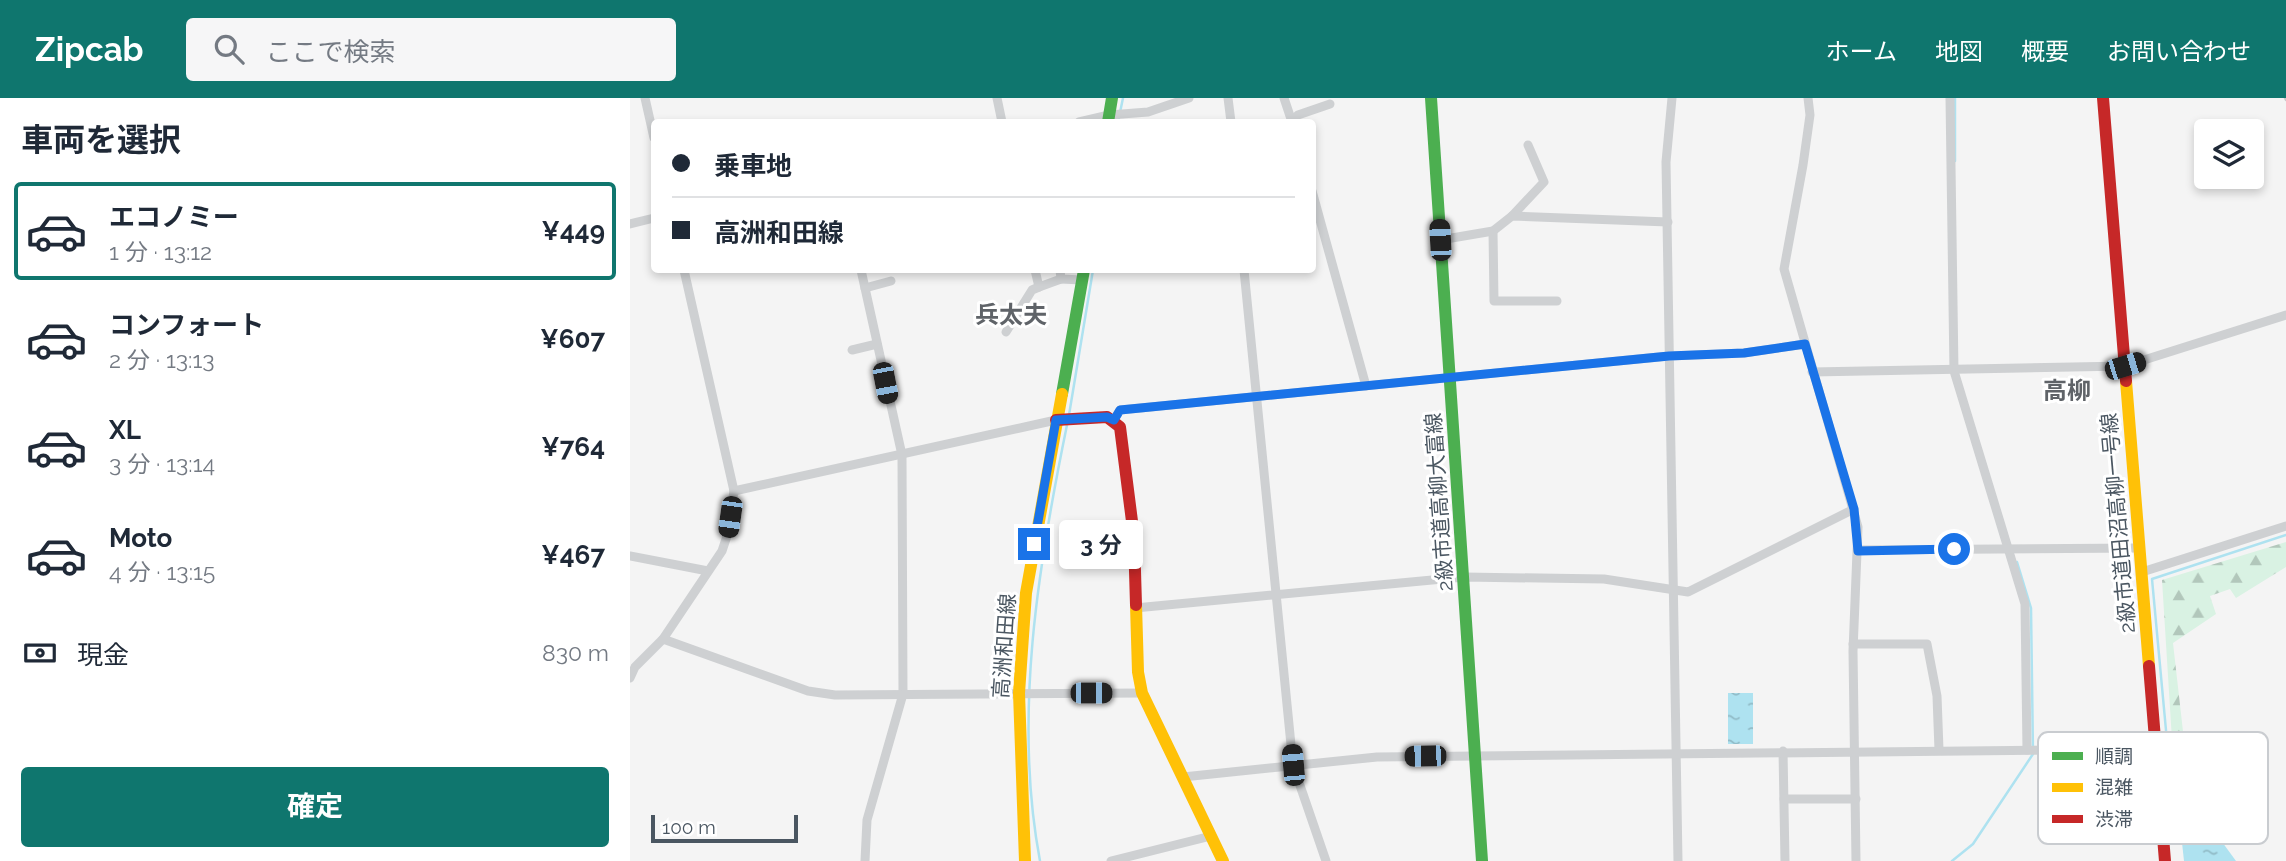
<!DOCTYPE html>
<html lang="ja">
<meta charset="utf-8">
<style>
:root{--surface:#fff;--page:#f6f6f7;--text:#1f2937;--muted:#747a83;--line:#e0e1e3;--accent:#0f766e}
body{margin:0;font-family:Raleway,"Noto Sans JP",sans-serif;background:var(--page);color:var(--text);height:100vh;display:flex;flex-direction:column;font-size:26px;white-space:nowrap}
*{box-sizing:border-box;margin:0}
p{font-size:23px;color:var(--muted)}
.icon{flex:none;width:38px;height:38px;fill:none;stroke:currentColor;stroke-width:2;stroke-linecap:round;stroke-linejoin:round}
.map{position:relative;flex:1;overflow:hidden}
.sheet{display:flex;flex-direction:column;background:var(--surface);width:630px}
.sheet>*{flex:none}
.top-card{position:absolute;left:21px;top:21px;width:665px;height:154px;border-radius:7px;box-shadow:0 4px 10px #0003;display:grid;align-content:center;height:154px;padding:0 21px;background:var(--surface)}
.controls{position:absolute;left:1564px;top:21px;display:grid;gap:14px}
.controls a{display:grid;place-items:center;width:70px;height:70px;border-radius:7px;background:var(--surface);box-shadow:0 4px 10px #0003;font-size:35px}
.scale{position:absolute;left:21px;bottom:18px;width:147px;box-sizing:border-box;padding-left:7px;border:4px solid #4a5661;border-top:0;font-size:19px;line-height:24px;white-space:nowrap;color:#4a5661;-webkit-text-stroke:5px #fff;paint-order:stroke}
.end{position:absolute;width:32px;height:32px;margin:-16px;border:9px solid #1a73e8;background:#fff;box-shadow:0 0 0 4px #fff}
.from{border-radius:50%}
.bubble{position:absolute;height:49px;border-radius:7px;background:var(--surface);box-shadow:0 4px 10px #0003;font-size:23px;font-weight:700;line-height:49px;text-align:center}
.car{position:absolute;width:21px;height:42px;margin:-21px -10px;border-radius:9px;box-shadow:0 0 5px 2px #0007;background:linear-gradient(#222 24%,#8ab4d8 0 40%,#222 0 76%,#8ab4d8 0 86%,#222 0)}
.top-card b{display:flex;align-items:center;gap:24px;height:66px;font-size:26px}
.top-card b+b{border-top:2px solid var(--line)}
.top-card i{width:18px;height:18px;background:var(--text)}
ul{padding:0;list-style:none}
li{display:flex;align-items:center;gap:21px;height:98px;margin:0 14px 10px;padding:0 7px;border:4px solid transparent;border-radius:7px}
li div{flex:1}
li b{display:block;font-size:26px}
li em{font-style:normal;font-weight:700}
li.on{border-color:var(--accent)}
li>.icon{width:63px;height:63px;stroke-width:1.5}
h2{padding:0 21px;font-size:32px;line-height:84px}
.pay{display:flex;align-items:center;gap:18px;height:77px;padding:0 21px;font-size:26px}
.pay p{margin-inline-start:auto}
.primary-button{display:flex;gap:14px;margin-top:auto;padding:14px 21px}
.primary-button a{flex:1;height:80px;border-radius:7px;background:var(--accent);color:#fff;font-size:28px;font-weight:700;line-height:80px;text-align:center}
header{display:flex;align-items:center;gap:42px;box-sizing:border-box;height:98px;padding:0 35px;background:var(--accent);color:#fff}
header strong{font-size:33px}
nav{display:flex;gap:38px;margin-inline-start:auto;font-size:24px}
.search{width:490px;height:63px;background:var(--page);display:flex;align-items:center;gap:18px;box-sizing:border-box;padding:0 24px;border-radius:7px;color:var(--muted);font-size:26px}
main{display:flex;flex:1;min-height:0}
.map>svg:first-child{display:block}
</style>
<header>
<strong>Zipcab</strong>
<div class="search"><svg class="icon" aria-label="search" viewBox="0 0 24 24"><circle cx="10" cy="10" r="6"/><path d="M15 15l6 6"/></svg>ここで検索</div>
<nav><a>ホーム</a><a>地図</a><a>概要</a><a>お問い合わせ</a></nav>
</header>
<main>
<section class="sheet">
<h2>車両を選択</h2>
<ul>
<li class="on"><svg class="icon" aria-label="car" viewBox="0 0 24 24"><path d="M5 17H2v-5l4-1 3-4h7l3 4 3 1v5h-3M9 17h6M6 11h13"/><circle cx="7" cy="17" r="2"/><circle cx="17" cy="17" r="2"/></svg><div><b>エコノミー</b><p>1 分 · 13:12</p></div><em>¥449</em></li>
<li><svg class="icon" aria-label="car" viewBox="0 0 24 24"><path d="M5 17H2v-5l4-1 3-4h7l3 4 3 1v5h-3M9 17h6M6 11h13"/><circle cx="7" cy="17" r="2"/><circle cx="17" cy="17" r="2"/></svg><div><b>コンフォート</b><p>2 分 · 13:13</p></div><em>¥607</em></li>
<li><svg class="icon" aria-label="car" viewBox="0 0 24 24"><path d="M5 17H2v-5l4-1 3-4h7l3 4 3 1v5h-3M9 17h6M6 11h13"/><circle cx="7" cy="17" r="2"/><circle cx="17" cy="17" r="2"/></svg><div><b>XL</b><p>3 分 · 13:14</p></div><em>¥764</em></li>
<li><svg class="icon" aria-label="car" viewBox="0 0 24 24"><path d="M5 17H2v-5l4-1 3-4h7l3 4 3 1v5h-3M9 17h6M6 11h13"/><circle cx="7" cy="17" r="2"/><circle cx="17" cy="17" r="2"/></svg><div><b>Moto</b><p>4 分 · 13:15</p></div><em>¥467</em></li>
</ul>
<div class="pay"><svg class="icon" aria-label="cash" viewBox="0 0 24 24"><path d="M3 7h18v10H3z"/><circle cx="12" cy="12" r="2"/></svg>現金<p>830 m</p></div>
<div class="primary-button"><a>確定</a></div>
</section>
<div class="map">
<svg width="1656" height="763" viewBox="0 0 1656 763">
<defs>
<pattern id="forest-firs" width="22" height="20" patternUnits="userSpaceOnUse" patternTransform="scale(1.75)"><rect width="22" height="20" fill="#d9f2e3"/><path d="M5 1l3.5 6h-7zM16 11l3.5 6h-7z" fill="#b2c7bb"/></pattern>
<pattern id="water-ripples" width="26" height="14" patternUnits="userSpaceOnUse" patternTransform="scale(1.75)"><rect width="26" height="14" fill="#aee2f0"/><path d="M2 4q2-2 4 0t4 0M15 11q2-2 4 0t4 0" fill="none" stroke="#90bac6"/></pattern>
</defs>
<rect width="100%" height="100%" fill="#f4f4f4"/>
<!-- forest -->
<path fill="url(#forest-firs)" d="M 1656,444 L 1656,469 L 1606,500 L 1600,491 L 1580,498 L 1586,516 L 1543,545 L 1555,651 L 1553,673 L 1544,674 L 1532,482 Z"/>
<!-- water -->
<g fill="url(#water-ripples)">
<rect x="1098" y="595" width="25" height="51"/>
<path d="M 1560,700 L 1606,763 L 1554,763 L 1548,708 Z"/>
</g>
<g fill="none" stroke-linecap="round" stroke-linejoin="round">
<!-- stream -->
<g stroke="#aee2f0" stroke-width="2.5">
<path d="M 488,24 L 493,0"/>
<path d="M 1325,63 L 1325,0"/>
<path d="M 439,317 L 463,172"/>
<path d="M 1532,654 L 1538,654 L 1522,481 L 1656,437"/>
<path d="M 410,763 C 383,620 408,468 437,327"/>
<path d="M 1322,763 L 1343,746 L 1403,656 L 1401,510 L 1387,464"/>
</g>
<!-- street -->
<g stroke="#ced0d2" stroke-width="9">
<path d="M 15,0 L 24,40"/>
<path d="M 367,0 L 372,24"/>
<path d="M 598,0 L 601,24"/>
<path d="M 654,0 L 662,24"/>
<path d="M 1042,0 L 1036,64 L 1048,763"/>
<path d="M 1178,0 L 1180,17 L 1173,67 L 1154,171 L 1228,429 L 1223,553 L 1226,763"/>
<path d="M 1320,0 L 1324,273 L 1395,506 L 1397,652"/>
<path d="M 449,24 L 479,17 L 518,14 L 559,0"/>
<path d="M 662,24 L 668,17 L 700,6"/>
<path d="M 682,93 L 736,288"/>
<path d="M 882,118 L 914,84 L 898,47"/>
<path d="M 0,126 L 24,120"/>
<path d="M 863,133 L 864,203 L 927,203"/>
<path d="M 810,142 L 863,133 L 882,118 L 1038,124"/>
<path d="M 231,172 L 272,357 L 273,596 L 237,722 L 235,763"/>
<path d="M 405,172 L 409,189 L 431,181"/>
<path d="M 430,172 L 431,181 L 452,182"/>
<path d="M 614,172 L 663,667 L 696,763"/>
<path d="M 235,190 L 261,183"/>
<path d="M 376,234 L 402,192 L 409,189"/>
<path d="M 222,252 L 247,246"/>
<path d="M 1182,274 L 1495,268 L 1656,217"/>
<path d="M 484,322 L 490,312 L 1039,258 L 1114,255 L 1175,246"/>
<path d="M 104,393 L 426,322"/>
<path d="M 1228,452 L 1509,450"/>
<path d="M 0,458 L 78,473"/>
<path d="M 1512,474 L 1656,428"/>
<path d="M 505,510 L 834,479 L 974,481 L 1058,494 L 1224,411"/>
<path d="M 33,541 L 178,593 L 205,597 L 512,595"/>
<path d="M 1223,546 L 1297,546 L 1307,598 L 1309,652"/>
<path d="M 0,580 L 5,569 L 33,541 L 92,453 L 97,438 L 104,393 L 54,172"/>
<path d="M 1153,653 L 1155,763"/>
<path d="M 553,679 L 747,659 L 1526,651"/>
<path d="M 1154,701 L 1226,701"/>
<path d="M 481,763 L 581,738"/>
</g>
<!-- fast -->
<g stroke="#4caf50" stroke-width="12">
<path d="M 801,0 L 852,763"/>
<path d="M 478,24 L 482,0"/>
<path d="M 432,296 L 454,172"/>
</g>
<!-- slow -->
<g stroke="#ffc107" stroke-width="12">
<path d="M 1496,283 L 1519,568"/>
<path d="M 506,507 L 508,574 L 512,595 L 593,763"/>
<path d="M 395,763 L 389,595 L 396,495 L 432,296"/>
</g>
<!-- jam -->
<g stroke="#c62828" stroke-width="12">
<path d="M 1473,0 L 1496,283"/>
<path d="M 426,322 L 477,319 L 490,329 L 504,439 L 506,507"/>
<path d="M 1519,568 L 1535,763"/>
</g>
<!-- rail -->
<path stroke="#c9cacc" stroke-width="2.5" d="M 1655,0 L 1656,2"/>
</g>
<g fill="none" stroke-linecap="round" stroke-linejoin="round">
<!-- route -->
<path stroke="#1a73e8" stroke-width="9" d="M 404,446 L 426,322 L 477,319 L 484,322 L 490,312 L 1039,258 L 1114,255 L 1175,246 L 1224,411 L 1228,453 L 1324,451"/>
</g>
<g text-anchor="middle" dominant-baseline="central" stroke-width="6" stroke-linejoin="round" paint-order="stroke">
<!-- street labels -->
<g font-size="21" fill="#4a5661" stroke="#fff">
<text transform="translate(809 404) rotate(-94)">2級市道高柳大富線</text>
<text transform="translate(1488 425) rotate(-95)">2級市道田沼高柳一号線</text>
<text transform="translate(374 548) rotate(-86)">高洲和田線</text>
</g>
<!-- quarter labels -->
<g font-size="24" font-weight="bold" fill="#5f6368" stroke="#fff">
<text x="381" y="216">兵太夫</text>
<text x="1437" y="292">高柳</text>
</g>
</g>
<!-- legend -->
<rect x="1408" y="634" width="230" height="112" rx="10" fill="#fff" stroke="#c9ccd0" stroke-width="2"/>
<rect x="1422" y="654" width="31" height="8" fill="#4caf50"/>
<rect x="1422" y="685" width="31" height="9" fill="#ffc107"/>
<rect x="1422" y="717" width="31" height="8" fill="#c62828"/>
<g font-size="19" fill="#4a5661">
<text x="1465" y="665">順調</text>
<text x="1465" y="696">混雑</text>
<text x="1465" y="728">渋滞</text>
</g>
</svg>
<div class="controls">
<a><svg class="icon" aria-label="layers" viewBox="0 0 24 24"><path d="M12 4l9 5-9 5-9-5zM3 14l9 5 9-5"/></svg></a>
</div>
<div class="scale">100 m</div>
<i class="end from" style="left:1324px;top:451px"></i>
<i class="end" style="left:404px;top:446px"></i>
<div class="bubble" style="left:429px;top:422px;width:84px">3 分</div>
<i class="car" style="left:810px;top:142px;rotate:357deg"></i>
<i class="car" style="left:1495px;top:268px;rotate:73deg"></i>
<i class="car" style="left:255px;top:285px;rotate:169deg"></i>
<i class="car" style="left:100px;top:419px;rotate:188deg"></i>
<i class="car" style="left:461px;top:595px;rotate:90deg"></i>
<i class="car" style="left:795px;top:658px;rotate:269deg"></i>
<i class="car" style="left:663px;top:667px;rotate:355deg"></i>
<div class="top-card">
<b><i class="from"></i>乗車地</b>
<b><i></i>高洲和田線</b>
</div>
</div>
</main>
